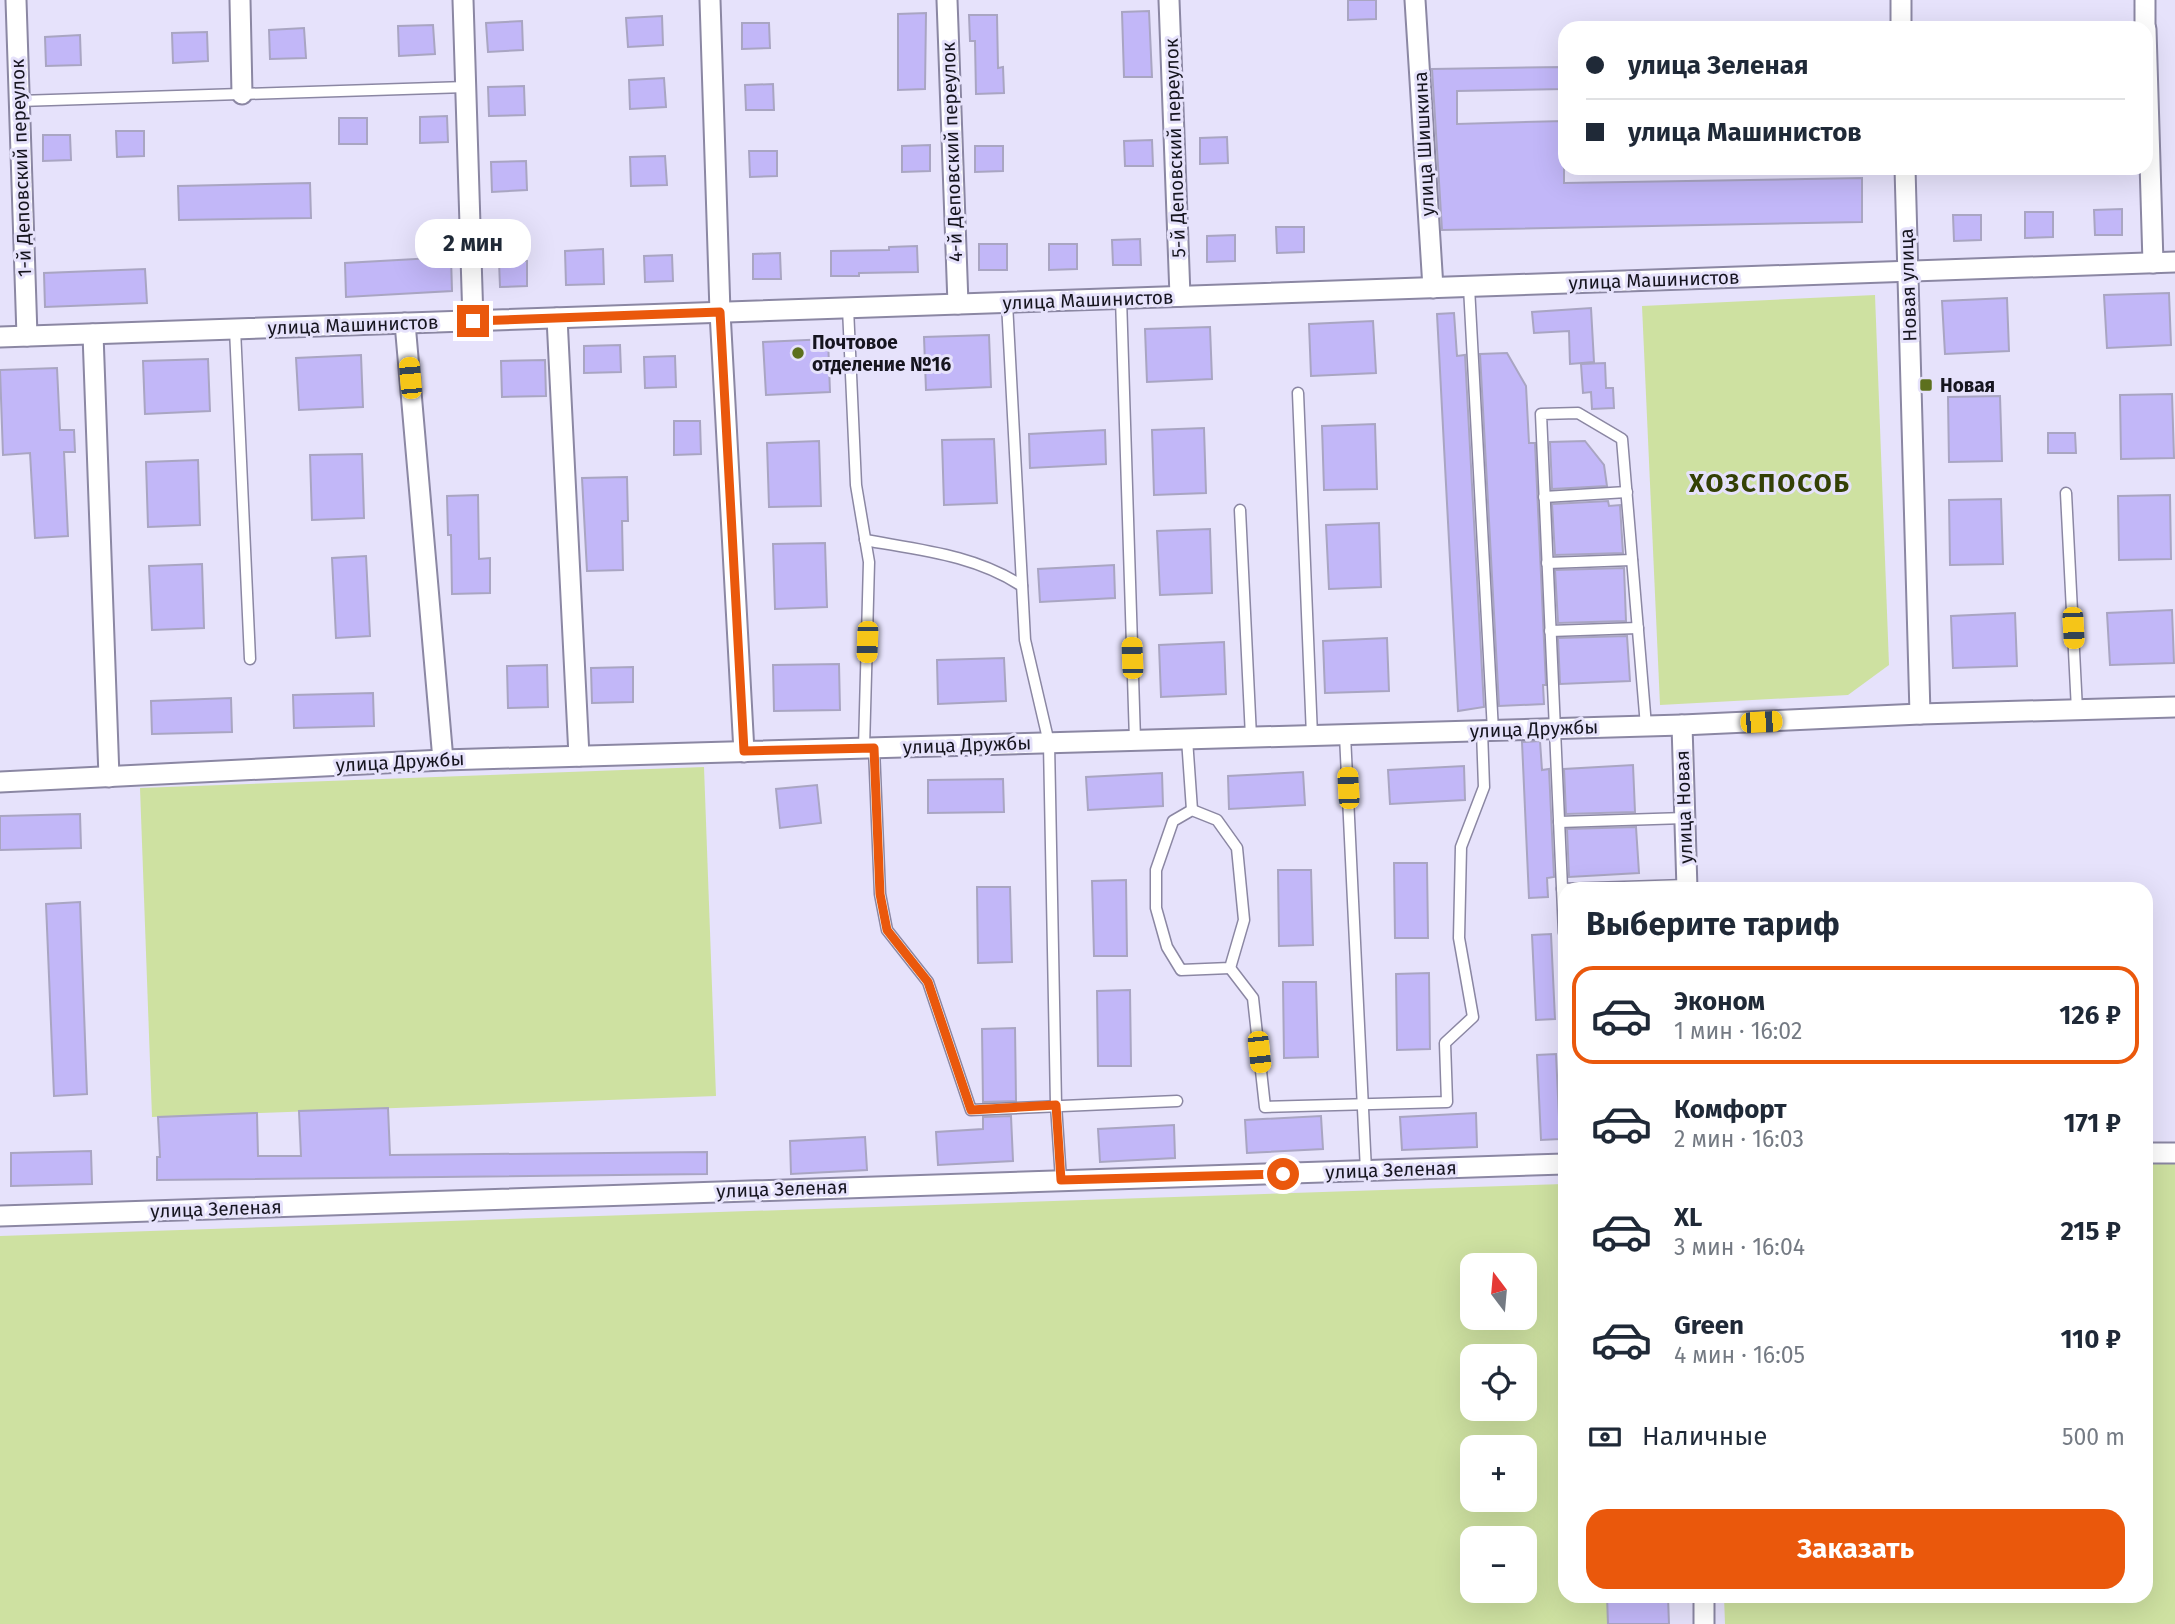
<!DOCTYPE html>
<html lang="ru">
<meta charset="utf-8">
<style>
:root{--surface:#fff;--page:#f6f6f7;--text:#1f2937;--muted:#747a83;--line:#e0e1e3;--accent:#ea580c}
body{margin:0;font-family:"Fira Sans",sans-serif;background:var(--page);color:var(--text);height:100vh;display:flex;flex-direction:column;font-size:26px;white-space:nowrap}
*{box-sizing:border-box;margin:0}
p{font-size:23px;color:var(--muted)}
.icon{flex:none;width:38px;height:38px;fill:none;stroke:currentColor;stroke-width:2;stroke-linecap:round;stroke-linejoin:round}
.map{position:relative;flex:1;overflow:hidden}
.sheet{position:absolute;left:1558px;top:882px;width:595px;height:721px;display:flex;flex-direction:column;background:var(--surface);border-radius:21px;box-shadow:0 7px 28px #0002}
.sheet>*{flex:none}
.hud{position:absolute;left:1558px;top:21px;width:595px;height:154px;border-radius:21px;box-shadow:0 7px 28px #0002;display:grid;align-content:center;height:154px;padding:0 28px;background:var(--surface)}
.needle{width:46px;rotate:344deg}
.tools{position:absolute;left:1460px;top:1253px;display:grid;gap:14px}
.tools a{display:grid;place-items:center;width:77px;height:77px;border-radius:14px;background:var(--surface);box-shadow:0 7px 28px #0002;font-size:35px}
.end{position:absolute;width:32px;height:32px;margin:-16px;border:9px solid #ea580c;background:#fff;box-shadow:0 0 0 4px #fff}
.from{border-radius:50%}
.bubble{position:absolute;height:49px;border-radius:21px;background:var(--surface);box-shadow:0 7px 28px #0002;font-size:23px;font-weight:700;line-height:49px;text-align:center}
.car{position:absolute;width:21px;height:42px;margin:-21px -10px;border-radius:9px;box-shadow:0 0 5px 2px #0007;background:linear-gradient(#f5c518 24%,#345 0 40%,#f5c518 0 76%,#345 0 86%,#f5c518 0)}
.hud b{display:flex;align-items:center;gap:24px;height:66px;font-size:26px}
.hud b+b{border-top:2px solid var(--line)}
.hud i{width:18px;height:18px;background:var(--text)}
ul{padding:0;list-style:none}
li{display:flex;align-items:center;gap:21px;height:98px;margin:0 14px 10px;padding:0 14px;border:4px solid transparent;border-radius:21px}
li div{flex:1}
li b{display:block;font-size:26px}
li em{font-style:normal;font-weight:700}
li.active{border-color:var(--accent)}
li>.icon{width:63px;height:63px;stroke-width:1.5}
h2{padding:0 28px;font-size:32px;line-height:84px}
.pay{display:flex;align-items:center;gap:18px;height:77px;padding:0 28px;font-size:26px}
.pay p{margin-inline-start:auto}
.button{display:flex;gap:14px;margin-top:auto;padding:14px 28px}
.button a{flex:1;height:80px;border-radius:21px;background:var(--accent);color:#fff;font-size:28px;font-weight:700;line-height:80px;text-align:center}
.map>svg:first-child{display:block}
</style>
<div class="map">
<svg width="2175" height="1624" viewBox="0 0 2175 1624">
<rect width="100%" height="100%" fill="#e6e2fb"/>
<!-- green -->
<g fill="#cee1a1" fill-rule="evenodd">
<path d="M 1875,295 L 1889,665 L 1848,695 L 1660,705 L 1642,306 Z"/>
<path d="M 704,767 L 716,1096 L 152,1117 L 140,788 Z"/>
<path d="M 2175,1143 L 2175,1624 L 1725,1624 L 1724,1596 L 2146,1596 L 2146,1144 Z"/>
<path d="M 1564,1184 L 1564,1596 L 1607,1596 L 1608,1624 L 0,1624 L 0,1236 ZM 1472,1265 L 1524,1265 L 1524,1318 L 1472,1318 ZM 1472,1356 L 1524,1356 L 1524,1409 L 1472,1409 ZM 1472,1447 L 1524,1447 L 1524,1500 L 1472,1500 ZM 1472,1538 L 1524,1538 L 1524,1591 L 1472,1591 Z"/>
</g>
<!-- building -->
<g fill="#c2b7f8" stroke="#a9a5c2" stroke-width="2">
<path d="M 1348,0 L 1376,0 L 1376,19 L 1348,20 Z"/>
<path d="M 1149,11 L 1152,77 L 1124,77 L 1122,12 Z"/>
<path d="M 926,13 L 925,89 L 898,90 L 898,14 Z"/>
<path d="M 969,15 L 997,15 L 998,68 L 1003,67 L 1004,93 L 976,94 L 975,41 L 970,41 Z"/>
<path d="M 662,16 L 663,45 L 628,47 L 626,18 Z"/>
<path d="M 522,21 L 523,50 L 488,52 L 486,23 Z"/>
<path d="M 742,23 L 769,23 L 770,48 L 742,49 Z"/>
<path d="M 433,25 L 435,54 L 399,56 L 398,26 Z"/>
<path d="M 304,28 L 306,58 L 270,59 L 269,30 Z"/>
<path d="M 207,32 L 208,61 L 173,63 L 172,33 Z"/>
<path d="M 80,35 L 81,65 L 46,66 L 45,37 Z"/>
<path d="M 1564,67 L 1564,89 L 1457,91 L 1457,124 L 1564,121 L 1564,183 L 1862,178 L 1862,222 L 1442,230 L 1432,69 Z"/>
<path d="M 664,78 L 666,107 L 630,109 L 629,80 Z"/>
<path d="M 773,84 L 774,110 L 746,110 L 745,85 Z"/>
<path d="M 524,86 L 525,115 L 489,116 L 488,87 Z"/>
<path d="M 447,116 L 448,142 L 420,143 L 420,117 Z"/>
<rect x="339" y="118" width="28" height="26"/>
<path d="M 116,131 L 144,131 L 144,156 L 117,157 Z"/>
<path d="M 43,135 L 70,135 L 71,160 L 43,161 Z"/>
<path d="M 1227,137 L 1228,163 L 1200,164 L 1200,138 Z"/>
<path d="M 1152,140 L 1153,166 L 1125,166 L 1124,141 Z"/>
<path d="M 930,145 L 930,171 L 902,172 L 902,146 Z"/>
<path d="M 975,146 L 1003,146 L 1003,171 L 975,172 Z"/>
<path d="M 749,151 L 777,151 L 777,176 L 750,177 Z"/>
<path d="M 665,156 L 667,185 L 631,186 L 630,157 Z"/>
<path d="M 526,161 L 527,190 L 492,192 L 491,162 Z"/>
<path d="M 310,183 L 311,218 L 179,220 L 178,186 Z"/>
<path d="M 2122,209 L 2122,235 L 2095,235 L 2094,210 Z"/>
<path d="M 2025,212 L 2053,212 L 2053,237 L 2025,238 Z"/>
<path d="M 1953,215 L 1981,215 L 1981,240 L 1954,241 Z"/>
<path d="M 1276,227 L 1304,227 L 1304,252 L 1277,253 Z"/>
<path d="M 1235,235 L 1235,261 L 1207,262 L 1207,236 Z"/>
<path d="M 1140,239 L 1141,265 L 1113,265 L 1112,240 Z"/>
<rect x="979" y="244" width="28" height="26"/>
<path d="M 1049,244 L 1077,244 L 1077,269 L 1049,270 Z"/>
<path d="M 917,246 L 918,272 L 859,273 L 859,276 L 831,276 L 831,251 L 889,250 L 889,247 Z"/>
<path d="M 603,249 L 604,284 L 566,285 L 565,251 Z"/>
<path d="M 780,253 L 781,279 L 753,279 L 753,254 Z"/>
<path d="M 672,255 L 673,281 L 645,282 L 644,256 Z"/>
<path d="M 451,257 L 452,291 L 346,297 L 345,263 Z"/>
<path d="M 499,261 L 527,261 L 527,286 L 500,287 Z"/>
<path d="M 145,269 L 147,303 L 45,307 L 44,273 Z"/>
<path d="M 2169,293 L 2171,345 L 2107,348 L 2104,295 Z"/>
<path d="M 2007,298 L 2009,351 L 1945,354 L 1942,301 Z"/>
<path d="M 1591,308 L 1594,362 L 1570,364 L 1569,331 L 1534,333 L 1532,312 Z"/>
<path d="M 1454,313 L 1457,356 L 1465,355 L 1484,707 L 1458,711 L 1437,314 Z"/>
<path d="M 1373,321 L 1376,373 L 1311,376 L 1309,324 Z"/>
<path d="M 1210,327 L 1212,379 L 1147,382 L 1145,329 Z"/>
<path d="M 989,335 L 991,387 L 926,390 L 924,337 Z"/>
<path d="M 828,339 L 830,392 L 766,395 L 763,342 Z"/>
<path d="M 620,345 L 621,372 L 584,373 L 584,346 Z"/>
<path d="M 1507,353 L 1526,386 L 1529,443 L 1535,443 L 1546,685 L 1543,685 L 1544,704 L 1499,706 L 1480,354 Z"/>
<path d="M 361,355 L 363,407 L 299,410 L 296,358 Z"/>
<path d="M 675,356 L 676,387 L 645,388 L 644,357 Z"/>
<path d="M 208,359 L 210,411 L 145,414 L 143,361 Z"/>
<path d="M 545,360 L 546,396 L 502,397 L 501,361 Z"/>
<path d="M 1605,363 L 1606,388 L 1613,388 L 1614,408 L 1592,409 L 1591,392 L 1583,393 L 1581,364 Z"/>
<path d="M 57,368 L 60,430 L 74,430 L 75,452 L 64,452 L 68,536 L 35,538 L 30,453 L 3,455 L 0,370 Z"/>
<path d="M 2172,394 L 2174,458 L 2121,459 L 2120,395 Z"/>
<path d="M 2000,396 L 2002,461 L 1949,462 L 1948,397 Z"/>
<path d="M 674,421 L 700,421 L 701,454 L 674,455 Z"/>
<path d="M 1375,424 L 1377,489 L 1324,490 L 1322,426 Z"/>
<path d="M 1204,428 L 1206,493 L 1154,495 L 1152,430 Z"/>
<path d="M 1105,430 L 1106,464 L 1030,468 L 1029,434 Z"/>
<path d="M 2048,433 L 2075,433 L 2076,453 L 2048,453 Z"/>
<path d="M 994,439 L 997,503 L 944,505 L 942,440 Z"/>
<path d="M 819,441 L 821,506 L 769,507 L 767,443 Z"/>
<path d="M 1585,441 L 1604,465 L 1607,486 L 1552,489 L 1550,442 Z"/>
<path d="M 362,454 L 364,518 L 312,520 L 310,455 Z"/>
<path d="M 198,460 L 200,525 L 148,527 L 146,462 Z"/>
<path d="M 627,477 L 628,521 L 622,521 L 623,570 L 587,571 L 582,478 Z"/>
<path d="M 478,495 L 479,559 L 490,558 L 490,593 L 452,594 L 451,535 L 448,535 L 447,496 Z"/>
<path d="M 2170,495 L 2171,559 L 2119,560 L 2118,496 Z"/>
<path d="M 2001,499 L 2003,564 L 1950,565 L 1949,500 Z"/>
<path d="M 1608,501 L 1609,506 L 1620,505 L 1623,553 L 1555,555 L 1552,504 Z"/>
<path d="M 1379,523 L 1381,587 L 1329,589 L 1326,525 Z"/>
<path d="M 1210,529 L 1212,593 L 1160,595 L 1157,531 Z"/>
<path d="M 825,543 L 827,607 L 775,609 L 773,544 Z"/>
<path d="M 366,556 L 370,636 L 336,638 L 332,558 Z"/>
<path d="M 202,564 L 204,628 L 152,630 L 149,566 Z"/>
<path d="M 1114,565 L 1115,598 L 1040,602 L 1038,569 Z"/>
<path d="M 1624,568 L 1626,621 L 1558,623 L 1555,570 Z"/>
<path d="M 2172,610 L 2174,663 L 2110,665 L 2107,613 Z"/>
<path d="M 2015,613 L 2017,666 L 1953,668 L 1951,616 Z"/>
<path d="M 1627,636 L 1630,681 L 1560,684 L 1558,638 Z"/>
<path d="M 1387,638 L 1389,691 L 1325,693 L 1323,641 Z"/>
<path d="M 1224,642 L 1226,694 L 1161,697 L 1159,645 Z"/>
<path d="M 1004,658 L 1006,701 L 938,704 L 937,660 Z"/>
<path d="M 839,664 L 840,710 L 774,711 L 773,665 Z"/>
<path d="M 547,665 L 548,707 L 508,708 L 507,666 Z"/>
<path d="M 633,667 L 633,702 L 592,703 L 591,668 Z"/>
<path d="M 373,693 L 374,726 L 294,728 L 293,695 Z"/>
<path d="M 231,698 L 232,732 L 152,734 L 151,701 Z"/>
<path d="M 1540,741 L 1542,770 L 1549,769 L 1554,877 L 1547,878 L 1548,897 L 1529,898 L 1522,742 Z"/>
<path d="M 1633,765 L 1635,812 L 1566,814 L 1564,769 Z"/>
<path d="M 1464,766 L 1465,800 L 1390,804 L 1388,770 Z"/>
<path d="M 1303,772 L 1305,805 L 1229,809 L 1228,776 Z"/>
<path d="M 1162,773 L 1163,806 L 1088,810 L 1086,777 Z"/>
<path d="M 1003,779 L 1004,812 L 928,813 L 928,780 Z"/>
<path d="M 817,785 L 821,823 L 780,828 L 776,789 Z"/>
<path d="M 80,814 L 81,848 L 0,850 L 0,816 Z"/>
<path d="M 1636,827 L 1639,873 L 1569,877 L 1567,829 Z"/>
<path d="M 1394,863 L 1427,863 L 1428,938 L 1395,938 Z"/>
<path d="M 1278,870 L 1311,870 L 1313,945 L 1279,946 Z"/>
<path d="M 1126,880 L 1127,956 L 1094,956 L 1092,881 Z"/>
<path d="M 977,887 L 1010,887 L 1012,962 L 978,963 Z"/>
<path d="M 80,902 L 87,1094 L 54,1096 L 46,904 Z"/>
<path d="M 1551,934 L 1555,1019 L 1536,1020 L 1532,935 Z"/>
<path d="M 1429,973 L 1430,1049 L 1397,1050 L 1396,974 Z"/>
<path d="M 1283,982 L 1316,982 L 1318,1057 L 1284,1058 Z"/>
<path d="M 1130,990 L 1131,1066 L 1098,1066 L 1097,991 Z"/>
<path d="M 1015,1028 L 1016,1101 L 983,1102 L 982,1029 Z"/>
<path d="M 1556,1054 L 1560,1139 L 1541,1140 L 1537,1055 Z"/>
<path d="M 388,1108 L 390,1155 L 707,1152 L 707,1174 L 157,1180 L 157,1157 L 160,1157 L 158,1117 L 257,1113 L 258,1156 L 301,1156 L 299,1111 Z"/>
<path d="M 1476,1113 L 1477,1147 L 1402,1150 L 1400,1117 Z"/>
<path d="M 1011,1116 L 1013,1161 L 938,1165 L 936,1132 L 983,1129 L 983,1117 Z"/>
<path d="M 1321,1116 L 1323,1149 L 1247,1153 L 1245,1120 Z"/>
<path d="M 1174,1125 L 1175,1158 L 1100,1162 L 1098,1129 Z"/>
<path d="M 865,1137 L 867,1170 L 791,1174 L 790,1141 Z"/>
<path d="M 91,1151 L 92,1184 L 11,1186 L 11,1153 Z"/>
<path d="M 1607,1596 L 1634,1596 L 1634,1599 L 1668,1597 L 1669,1624 L 1608,1624 Z"/>
</g>
<g fill="none" stroke-linecap="round" stroke-linejoin="round">
<!-- service casing -->
<g stroke="#8b87a3" stroke-width="13">
<g id="service">
<path d="M 19,101 L 466,87"/>
<path d="M 1469,287 L 1493,731"/>
<path d="M 1121,298 L 1135,740"/>
<path d="M 1007,303 L 1025,640 L 1049,743 L 1056,1105 L 1061,1180"/>
<path d="M 848,308 L 856,485 L 869,562 L 864,748"/>
<path d="M 235,329 L 250,659"/>
<path d="M 1298,393 L 1312,736"/>
<path d="M 2066,493 L 2077,710"/>
<path d="M 1544,497 L 1627,492"/>
<path d="M 1240,510 L 1251,737"/>
<path d="M 865,540 C 920,550 975,555 1022,586"/>
<path d="M 1547,563 L 1632,560"/>
<path d="M 1550,631 L 1638,628"/>
<path d="M 1345,735 L 1366,1171"/>
<path d="M 1187,739 L 1192,810"/>
<path d="M 874,748 L 880,894 L 887,930 L 928,982 L 971,1110 L 1177,1101"/>
<path d="M 1192,810 L 1217,820 L 1237,848 L 1244,920 L 1230,968 L 1181,970 L 1167,947 L 1156,908 L 1156,870 L 1173,821 Z"/>
<path d="M 1559,822 L 1685,818"/>
<path d="M 1562,889 L 1686,885"/>
<path d="M 1564,933 L 1541,414 L 1578,413 L 1622,439 L 1646,726"/>
<path d="M 1230,968 L 1253,998 L 1265,1107 L 1447,1102 L 1445,1043 L 1473,1017 L 1459,938 L 1461,847 L 1484,787 L 1482,731"/>
</g>
</g>
<!-- minor casing -->
<g stroke="#8b87a3" stroke-width="23">
<g id="minor">
<path d="M 16,0 L 27,336"/>
<path d="M 240,0 L 242,94"/>
<path d="M 463,0 L 473,321"/>
<path d="M 710,0 L 720,312 L 744,752"/>
<path d="M 947,0 L 958,304"/>
<path d="M 1169,0 L 1180,296"/>
<path d="M 1415,0 L 1433,288"/>
<path d="M 1901,0 L 1901,28"/>
<path d="M 2145,0 L 2145,28"/>
<path d="M 2146,29 L 2153,263"/>
<path d="M 1905,168 L 1920,714"/>
<path d="M 557,318 L 579,756"/>
<path d="M 405,323 L 443,760"/>
<path d="M 93,334 L 109,777"/>
<path d="M 0,337 L 2175,262"/>
<path d="M 1682,725 L 1687,889"/>
<path d="M 0,782 L 443,760 L 1682,725 L 1920,714 L 2175,707"/>
<path d="M 2146,1153 L 2175,1153"/>
<path d="M 0,1216 L 1564,1164"/>
<path d="M 1704,1596 L 1704,1624"/>
</g>
</g>
<!-- service -->
<use href="#service" stroke="#fff" stroke-width="10"/>
<!-- minor -->
<use href="#minor" stroke="#fff" stroke-width="19"/>
</g>
<g fill="none" stroke-linecap="round" stroke-linejoin="round">
<!-- route -->
<path stroke="#ea580c" stroke-width="9" d="M 473,321 L 720,312 L 744,751 L 874,748 L 880,894 L 887,930 L 928,982 L 971,1110 L 1056,1105 L 1061,1180 L 1283,1174"/>
</g>
<!-- markers -->
<g fill="#5d701e" stroke="#e6e2fb" stroke-width="2.5">
<circle cx="798" cy="353" r="7"/>
<rect x="1919" y="378" width="14" height="14" rx="3.5"/>
</g>
<g text-anchor="middle" dominant-baseline="central" stroke-width="6" stroke-linejoin="round" paint-order="stroke">
<!-- street labels -->
<g font-size="19" fill="#16151f" stroke="#e6e2fb">
<text transform="translate(1424 144) rotate(-93)">улица Шишкина</text>
<text transform="translate(1175 148) rotate(-92)">5-й Деповский переулок</text>
<text transform="translate(952 152) rotate(-92)">4-й Деповский переулок</text>
<text transform="translate(21 168) rotate(-92)">1-й Деповский переулок</text>
<text transform="translate(1654 280) rotate(-2)">улица Машинистов</text>
<text transform="translate(1908 285) rotate(-92)">Новая улица</text>
<text transform="translate(1088 300) rotate(-2)">улица Машинистов</text>
<text transform="translate(353 325) rotate(-2)">улица Машинистов</text>
<text transform="translate(1534 729) rotate(-2)">улица Дружбы</text>
<text transform="translate(967 745) rotate(-2)">улица Дружбы</text>
<text transform="translate(400 762) rotate(-3)">улица Дружбы</text>
<text transform="translate(1684 807) rotate(-92)">улица Новая</text>
<text transform="translate(1391 1170) rotate(-2)">улица Зеленая</text>
<text transform="translate(782 1189) rotate(-2)">улица Зеленая</text>
<text transform="translate(216 1209) rotate(-2)">улица Зеленая</text>
</g>
<!-- poi labels -->
<g font-size="19" font-weight="bold" fill="#16151f" stroke="#e6e2fb" text-anchor="start">
<text x="812" y="342">Почтовое<tspan x="812" dy="22">отделение №16</tspan></text>
<text x="1940" y="385">Новая</text>
</g>
<!-- district labels -->
<g font-size="26" font-weight="bold" letter-spacing="2" fill="#334005" stroke="#e6e2fb">
<text x="1770" y="483">ХОЗСПОСОБ</text>
</g>
</g>
</svg>
<div class="tools">
<a><svg class="needle" viewBox="-14 -14 28 28"><path d="M0-13l5 13h-10z" fill="#e53935"/><path d="M0 13l5-13h-10z" fill="#747a83"/></svg></a>
<a><svg class="icon" aria-label="locate" viewBox="0 0 24 24"><circle cx="12" cy="12" r="6"/><path d="M12 2v4M12 18v4M2 12h4M18 12h4"/></svg></a>
<a>+</a>
<a>−</a>
</div>
<i class="end from" style="left:1283px;top:1174px"></i>
<i class="end" style="left:473px;top:321px"></i>
<div class="bubble" style="left:415px;top:219px;width:116px">2 мин</div>
<i class="car" style="left:410px;top:378px;rotate:355deg"></i>
<i class="car" style="left:2073px;top:628px;rotate:177deg"></i>
<i class="car" style="left:867px;top:642px;rotate:182deg"></i>
<i class="car" style="left:1132px;top:658px;rotate:358deg"></i>
<i class="car" style="left:1761px;top:722px;rotate:87deg"></i>
<i class="car" style="left:1348px;top:788px;rotate:357deg"></i>
<i class="car" style="left:1259px;top:1052px;rotate:174deg"></i>
<div class="hud">
<b><i class="from"></i>улица Зеленая</b>
<b><i></i>улица Машинистов</b>
</div>
<section class="sheet">
<h2>Выберите тариф</h2>
<ul>
<li class="active"><svg class="icon" aria-label="car" viewBox="0 0 24 24"><path d="M5 17H2v-5l4-1 3-4h7l3 4 3 1v5h-3M9 17h6M6 11h13"/><circle cx="7" cy="17" r="2"/><circle cx="17" cy="17" r="2"/></svg><div><b>Эконом</b><p>1 мин · 16:02</p></div><em>126 ₽</em></li>
<li><svg class="icon" aria-label="car" viewBox="0 0 24 24"><path d="M5 17H2v-5l4-1 3-4h7l3 4 3 1v5h-3M9 17h6M6 11h13"/><circle cx="7" cy="17" r="2"/><circle cx="17" cy="17" r="2"/></svg><div><b>Комфорт</b><p>2 мин · 16:03</p></div><em>171 ₽</em></li>
<li><svg class="icon" aria-label="car" viewBox="0 0 24 24"><path d="M5 17H2v-5l4-1 3-4h7l3 4 3 1v5h-3M9 17h6M6 11h13"/><circle cx="7" cy="17" r="2"/><circle cx="17" cy="17" r="2"/></svg><div><b>XL</b><p>3 мин · 16:04</p></div><em>215 ₽</em></li>
<li><svg class="icon" aria-label="car" viewBox="0 0 24 24"><path d="M5 17H2v-5l4-1 3-4h7l3 4 3 1v5h-3M9 17h6M6 11h13"/><circle cx="7" cy="17" r="2"/><circle cx="17" cy="17" r="2"/></svg><div><b>Green</b><p>4 мин · 16:05</p></div><em>110 ₽</em></li>
</ul>
<div class="pay"><svg class="icon" aria-label="cash" viewBox="0 0 24 24"><path d="M3 7h18v10H3z"/><circle cx="12" cy="12" r="2"/></svg>Наличные<p>500 m</p></div>
<div class="button"><a>Заказать</a></div>
</section>
</div>
